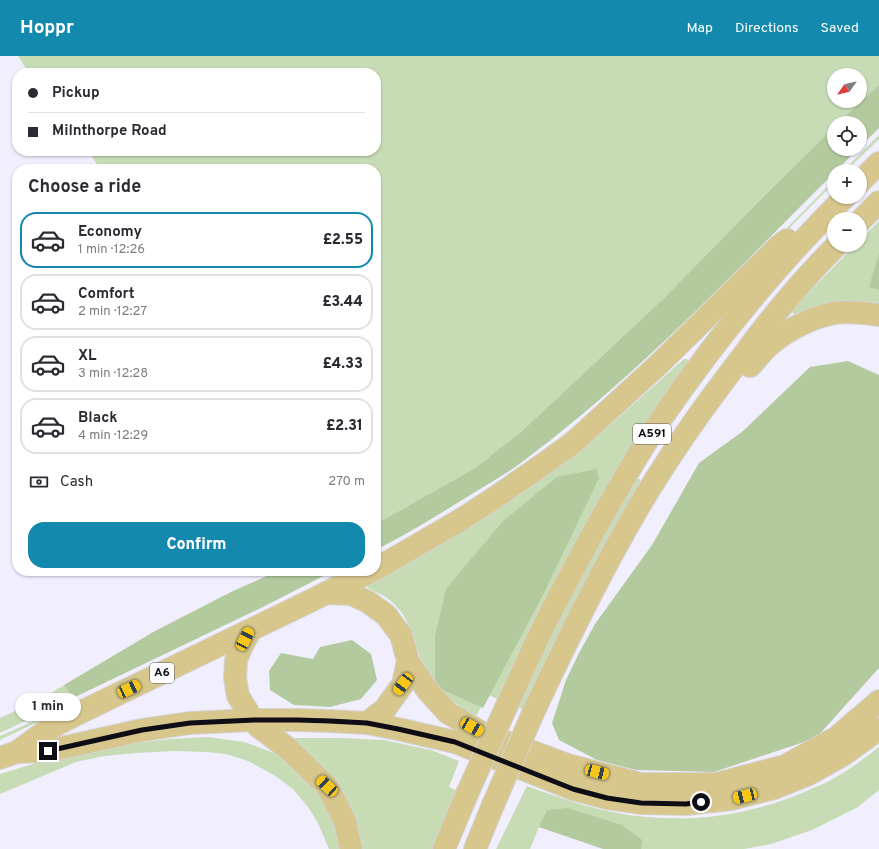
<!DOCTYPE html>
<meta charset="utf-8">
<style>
:root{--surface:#fff;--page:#f7f7f7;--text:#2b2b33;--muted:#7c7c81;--line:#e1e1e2;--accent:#1289ad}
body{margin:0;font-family:Overpass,sans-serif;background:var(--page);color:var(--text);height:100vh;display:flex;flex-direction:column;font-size:15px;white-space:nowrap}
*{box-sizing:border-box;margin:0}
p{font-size:13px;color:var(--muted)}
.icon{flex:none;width:22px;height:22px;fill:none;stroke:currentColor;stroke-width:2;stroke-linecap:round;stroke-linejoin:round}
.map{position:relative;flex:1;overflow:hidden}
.panel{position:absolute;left:12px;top:108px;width:369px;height:412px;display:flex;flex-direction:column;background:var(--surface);border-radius:16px;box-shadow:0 1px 3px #0004}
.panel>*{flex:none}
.banner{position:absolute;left:12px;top:12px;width:369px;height:88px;border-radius:16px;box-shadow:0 1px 3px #0004;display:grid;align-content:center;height:88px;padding:0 16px;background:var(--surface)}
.needle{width:26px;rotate:236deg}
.tools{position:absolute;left:827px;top:12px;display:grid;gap:8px}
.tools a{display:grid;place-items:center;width:40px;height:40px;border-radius:50%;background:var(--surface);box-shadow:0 1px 3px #0004;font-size:20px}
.end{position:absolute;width:18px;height:18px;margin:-9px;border:5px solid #0e0c15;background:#fff;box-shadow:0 0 0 2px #fff}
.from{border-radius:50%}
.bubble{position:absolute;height:28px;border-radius:14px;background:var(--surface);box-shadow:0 1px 3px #0004;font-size:13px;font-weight:800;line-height:28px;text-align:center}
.car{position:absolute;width:12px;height:24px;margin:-12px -6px;border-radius:5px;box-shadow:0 0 3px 1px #0007;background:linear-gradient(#f5c518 24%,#345 0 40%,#f5c518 0 76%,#345 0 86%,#f5c518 0)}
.banner b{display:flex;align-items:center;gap:14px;height:38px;font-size:15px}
.banner b+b{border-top:1px solid var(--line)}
.banner i{width:10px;height:10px;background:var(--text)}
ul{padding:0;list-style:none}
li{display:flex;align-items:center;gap:12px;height:56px;margin:0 8px 6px;padding:0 8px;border:2px solid var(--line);border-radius:16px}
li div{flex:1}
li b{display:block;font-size:15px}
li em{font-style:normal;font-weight:800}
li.active{border-color:var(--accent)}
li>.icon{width:36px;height:36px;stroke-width:1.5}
h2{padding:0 16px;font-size:18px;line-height:48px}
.pay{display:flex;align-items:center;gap:10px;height:44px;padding:0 16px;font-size:15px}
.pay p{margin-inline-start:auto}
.action{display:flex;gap:8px;margin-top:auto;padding:8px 16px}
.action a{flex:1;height:46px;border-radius:16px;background:var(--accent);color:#fff;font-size:16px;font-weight:800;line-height:46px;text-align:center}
header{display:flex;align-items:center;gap:24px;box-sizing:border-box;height:56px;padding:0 20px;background:var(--accent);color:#fff}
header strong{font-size:19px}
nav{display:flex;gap:22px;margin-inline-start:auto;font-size:14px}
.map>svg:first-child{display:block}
</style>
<header>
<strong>Hoppr</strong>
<nav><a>Map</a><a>Directions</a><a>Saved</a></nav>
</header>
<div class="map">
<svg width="879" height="793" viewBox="0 0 879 793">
<rect width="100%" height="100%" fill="#f1eefe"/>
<!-- green -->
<g fill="#c7dcb5" fill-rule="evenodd">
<path d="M 18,0 L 879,0 L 879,29 L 838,67 L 834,67 L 834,71 L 762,142 L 664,242 L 521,376 L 475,412 L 376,468 L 376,113 L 101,113 L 87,95 L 376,95 L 376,17 L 29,17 ZM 834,19 L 860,19 L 860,45 L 834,45 Z"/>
<path d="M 879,79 L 879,83 L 846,115 L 843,115 Z"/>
<path d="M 834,124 L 834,127 L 737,225 L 605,349 L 504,425 L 376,502 L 376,499 L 429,470 L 455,454 L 531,403 L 567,376 L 640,315 L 771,188 Z"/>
<path d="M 879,165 L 879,247 L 848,245 L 823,250 L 796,260 L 791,255 L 855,189 L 860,189 L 860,184 Z"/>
<path d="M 684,303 L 687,303 L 689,307 L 498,643 L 488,639 L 476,660 C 454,648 434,634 423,610 C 421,606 420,600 418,596 C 414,582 410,568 401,556 C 395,548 388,541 378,537 C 374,535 370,534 367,531 L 366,528 L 438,488 L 505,449 L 599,379 Z"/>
<path d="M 637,423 L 640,423 L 641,427 L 525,654 L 515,650 L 560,558 L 631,428 Z"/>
<path d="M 341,515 L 344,515 L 344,517 L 48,661 L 0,684 L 0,680 C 58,655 115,626 173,599 C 229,572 287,546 341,515 Z"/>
<path d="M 64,629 L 73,642 L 0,677 L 0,662 L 39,644 Z"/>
<path d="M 207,681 L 244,686 L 277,698 L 299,715 L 315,732 L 328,751 L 337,773 L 342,793 L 329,793 L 318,767 L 308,751 L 293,733 L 274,719 L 248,705 L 226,698 L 206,696 L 174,695 L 137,697 L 104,700 L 76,706 L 0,738 L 0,718 L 26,710 L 74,697 L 133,687 L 170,683 Z"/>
<path d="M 295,682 L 343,682 L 384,684 L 431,694 L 459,705 L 449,731 L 458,735 L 434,793 L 357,793 L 292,685 Z"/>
<path d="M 879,691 L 879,734 L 858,751 L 812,774 L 771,788 L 744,793 L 606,793 L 539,771 L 530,793 L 496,793 L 527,730 C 566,744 606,758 647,761 C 703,766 755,757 807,735 C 814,731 822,729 829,725 C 846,716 864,703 879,691 Z"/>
</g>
<!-- forest -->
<g fill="#b3ca9e">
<path d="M 879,29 L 879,72 L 860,91 L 860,67 L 838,67 Z"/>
<path d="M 834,71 L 834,93 L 858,93 L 836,115 L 834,115 L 834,117 L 818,133 C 722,229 628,328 518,409 C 504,419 488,428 472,438 C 441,457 409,477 376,494 L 376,468 L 475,412 L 521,376 L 664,242 L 762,142 Z"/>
<path d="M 879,197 L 879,234 L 869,231 Z"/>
<path d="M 848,305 L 879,319 L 879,612 L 816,682 L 714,716 L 636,714 L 597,704 L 559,684 L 552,667 L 566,624 L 579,597 L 595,568 L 652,489 L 699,407 L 743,375 L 810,311 Z"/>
<path d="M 596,413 L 599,422 L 544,537 L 483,652 L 439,632 L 435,623 L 435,580 L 446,533 L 503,465 L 557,421 Z"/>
<path d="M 278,515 L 333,515 L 265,550 L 73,642 L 64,629 L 155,575 L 231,536 Z"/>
<path d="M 352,584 L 371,598 L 377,624 L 361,643 L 330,651 L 294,649 L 270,634 L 269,615 L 281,597 L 313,603 L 320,591 Z"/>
<path d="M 568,752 L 622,769 L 642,784 L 641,793 L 603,793 L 539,771 L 547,754 Z"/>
</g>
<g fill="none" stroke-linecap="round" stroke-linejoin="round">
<!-- trunk casing -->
<g stroke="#d4d3d5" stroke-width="24">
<g id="trunk">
<path d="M 860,126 L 879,107"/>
<path d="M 860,165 L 879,146"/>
<path d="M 750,310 C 757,303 763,294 771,288 C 786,274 815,260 835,257 C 849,255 865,257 879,259"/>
<path d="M 376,513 L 462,463 L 496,441 L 548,405 L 573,387 L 658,309 L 778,191 L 787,184"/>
<path d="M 326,537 L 351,538 L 368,546 L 386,559 L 401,579 L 408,605 L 428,635 L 448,657 L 484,678 L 568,709 L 641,728 L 716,728 L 785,710 L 836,682 L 879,645"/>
<path d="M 250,575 L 241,592 L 236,604 L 235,622 L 238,640 L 253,664 L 259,671 L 286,691 L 327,730 L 345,765 L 351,793"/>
<path d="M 508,647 C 522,617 535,587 550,558 C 584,492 620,425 661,363 C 702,303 747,246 796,192 C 812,175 828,158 845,141"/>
<path d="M 533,657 C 562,595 592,533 626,473 C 659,414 698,358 739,305 C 769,264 801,225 837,189"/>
<path d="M 367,667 L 385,653 L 403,628 L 408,605"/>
<path d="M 17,696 L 48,695 L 142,674 L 190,667 L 253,664 L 298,664 L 330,665 L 367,667 L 398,673 L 455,686 L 573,733 L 607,742 L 641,747 L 686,748 L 731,743 L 774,732 L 809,718 L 843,699 L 879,673"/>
<path d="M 0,702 L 17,696 L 50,672 L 75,659 L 372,515"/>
<path d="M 444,793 L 467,738"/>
<path d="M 475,793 L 493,749"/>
</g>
</g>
<!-- trunk -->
<use href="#trunk" stroke="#d7c78c" stroke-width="22"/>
<!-- trunk-bridge casing -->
<g stroke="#d4d3d5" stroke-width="24" stroke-linecap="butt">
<g id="trunk-bridge">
<path d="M 467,738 L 508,647"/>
<path d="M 493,749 L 533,657"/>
</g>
</g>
<!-- trunk-bridge -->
<use href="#trunk-bridge" stroke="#d7c78c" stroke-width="22"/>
</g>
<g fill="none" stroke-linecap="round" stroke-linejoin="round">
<!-- route -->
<path stroke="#0e0c15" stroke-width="5" d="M 48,695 L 142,674 L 190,667 L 254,664 L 298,664 L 330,665 L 367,667 L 398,673 L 455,686 L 573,733 L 607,742 L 641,747 L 686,748 L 701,746"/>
</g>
<g text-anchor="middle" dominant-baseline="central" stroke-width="3" stroke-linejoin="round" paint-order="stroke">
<!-- shield labels -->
<g fill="#fefefe" stroke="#56555b" stroke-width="1">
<rect x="633" y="368" width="38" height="20" rx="3"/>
<rect x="150" y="607" width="24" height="20" rx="3"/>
</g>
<g font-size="12" font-weight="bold" fill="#0e0c15">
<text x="652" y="378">A591</text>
<text x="162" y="617">A6</text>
</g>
</g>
</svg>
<div class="tools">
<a><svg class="needle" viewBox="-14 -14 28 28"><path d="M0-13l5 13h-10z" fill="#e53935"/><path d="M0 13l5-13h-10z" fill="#7c7c81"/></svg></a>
<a><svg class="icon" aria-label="locate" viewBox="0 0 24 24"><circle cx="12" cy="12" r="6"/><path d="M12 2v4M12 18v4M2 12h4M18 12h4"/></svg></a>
<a>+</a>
<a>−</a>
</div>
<i class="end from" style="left:701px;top:746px"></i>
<i class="end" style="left:48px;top:695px"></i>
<div class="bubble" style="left:15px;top:637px;width:66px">1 min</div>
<i class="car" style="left:245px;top:583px;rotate:27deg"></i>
<i class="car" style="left:403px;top:628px;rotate:217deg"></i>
<i class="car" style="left:129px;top:633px;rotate:65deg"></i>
<i class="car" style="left:472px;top:671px;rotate:120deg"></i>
<i class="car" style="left:597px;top:716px;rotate:105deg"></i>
<i class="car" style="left:327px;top:730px;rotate:313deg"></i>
<i class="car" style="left:745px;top:740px;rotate:256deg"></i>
<div class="banner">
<b><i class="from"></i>Pickup</b>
<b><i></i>Milnthorpe Road</b>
</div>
<section class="panel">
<h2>Choose a ride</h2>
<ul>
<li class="active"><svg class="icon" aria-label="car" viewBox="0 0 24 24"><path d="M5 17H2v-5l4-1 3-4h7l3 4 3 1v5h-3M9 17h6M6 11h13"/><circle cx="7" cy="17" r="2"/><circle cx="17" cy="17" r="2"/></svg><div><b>Economy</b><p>1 min · 12:26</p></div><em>£2.55</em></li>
<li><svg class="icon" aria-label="car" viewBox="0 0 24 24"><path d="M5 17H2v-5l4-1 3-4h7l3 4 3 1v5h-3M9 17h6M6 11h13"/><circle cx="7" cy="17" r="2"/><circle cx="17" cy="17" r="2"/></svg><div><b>Comfort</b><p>2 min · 12:27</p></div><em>£3.44</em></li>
<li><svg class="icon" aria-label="car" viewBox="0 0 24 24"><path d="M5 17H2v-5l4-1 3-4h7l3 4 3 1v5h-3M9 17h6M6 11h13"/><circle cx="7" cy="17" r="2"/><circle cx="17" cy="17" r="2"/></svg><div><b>XL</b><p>3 min · 12:28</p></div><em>£4.33</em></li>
<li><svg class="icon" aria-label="car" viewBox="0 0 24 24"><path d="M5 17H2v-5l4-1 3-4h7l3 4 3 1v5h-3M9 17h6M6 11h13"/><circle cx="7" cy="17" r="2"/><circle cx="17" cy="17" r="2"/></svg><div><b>Black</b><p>4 min · 12:29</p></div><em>£2.31</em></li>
</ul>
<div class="pay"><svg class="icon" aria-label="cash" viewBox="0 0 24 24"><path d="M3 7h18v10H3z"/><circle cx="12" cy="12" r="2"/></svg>Cash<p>270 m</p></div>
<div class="action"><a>Confirm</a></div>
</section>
</div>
